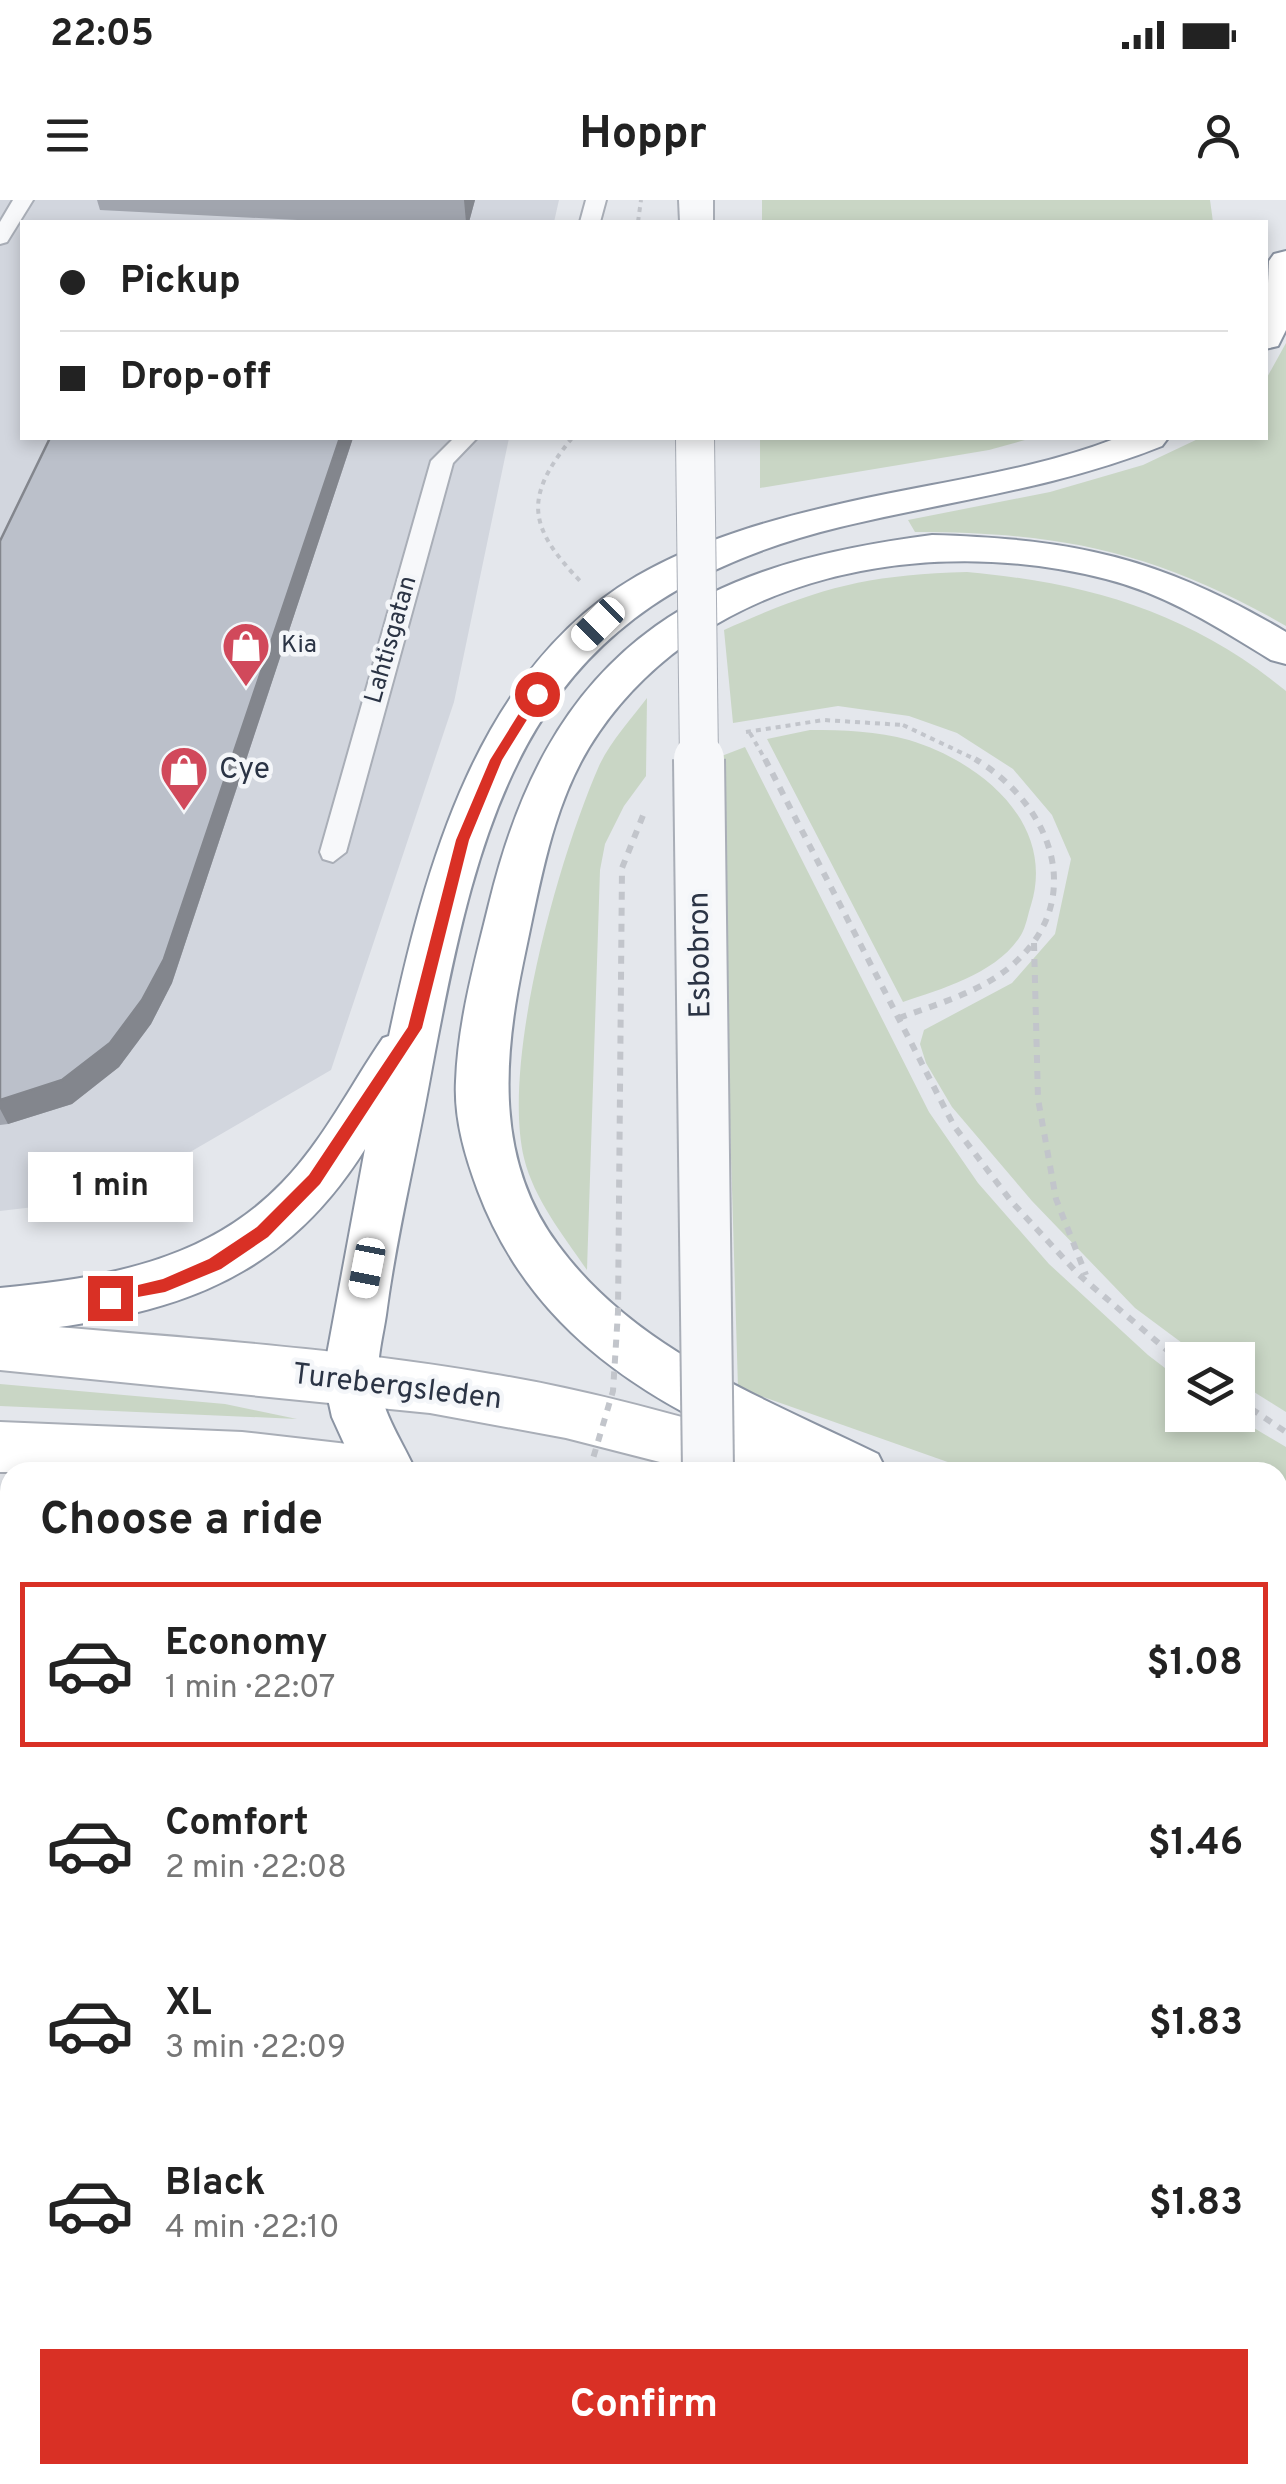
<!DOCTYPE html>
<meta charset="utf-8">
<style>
:root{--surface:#fff;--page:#f6f6f6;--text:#222;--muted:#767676;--line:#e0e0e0;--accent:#d93025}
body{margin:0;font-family:Overpass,sans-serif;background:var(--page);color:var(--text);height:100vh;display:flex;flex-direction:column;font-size:38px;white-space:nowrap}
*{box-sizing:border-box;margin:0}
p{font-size:32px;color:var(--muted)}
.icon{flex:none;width:55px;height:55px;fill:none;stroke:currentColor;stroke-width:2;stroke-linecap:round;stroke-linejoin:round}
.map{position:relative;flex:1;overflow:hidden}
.sheet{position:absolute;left:0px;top:1262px;width:1288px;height:1022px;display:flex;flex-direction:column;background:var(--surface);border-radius:30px 30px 0 0;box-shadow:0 5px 15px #0003}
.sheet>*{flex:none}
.hud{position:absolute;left:20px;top:20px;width:1248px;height:220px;border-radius:0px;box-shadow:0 5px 15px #0003;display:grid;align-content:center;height:220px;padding:0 40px;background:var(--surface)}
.buttons{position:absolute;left:1165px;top:1142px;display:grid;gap:20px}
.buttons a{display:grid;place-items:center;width:90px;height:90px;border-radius:0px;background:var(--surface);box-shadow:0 5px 15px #0003;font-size:50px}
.end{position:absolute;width:45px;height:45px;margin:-22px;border:12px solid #d93025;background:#fff;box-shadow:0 0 0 5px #fff}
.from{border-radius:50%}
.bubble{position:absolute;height:70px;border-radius:0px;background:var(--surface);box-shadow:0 5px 15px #0003;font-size:32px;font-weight:700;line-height:70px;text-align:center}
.car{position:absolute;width:30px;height:60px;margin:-30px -15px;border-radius:12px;box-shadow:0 0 8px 2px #0007;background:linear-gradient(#fff 24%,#345 0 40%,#fff 0 76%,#345 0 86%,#fff 0)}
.hud b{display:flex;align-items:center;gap:35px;height:95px;font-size:38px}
.hud b+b{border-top:2px solid var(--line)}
.hud i{width:25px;height:25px;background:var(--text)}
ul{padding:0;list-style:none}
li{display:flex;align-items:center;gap:30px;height:165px;margin:0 20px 15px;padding:0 20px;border:5px solid transparent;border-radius:0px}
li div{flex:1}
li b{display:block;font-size:38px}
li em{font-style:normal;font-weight:700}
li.on{border-color:var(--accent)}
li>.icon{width:90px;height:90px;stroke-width:1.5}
h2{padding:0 40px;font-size:45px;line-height:120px}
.primary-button{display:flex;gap:20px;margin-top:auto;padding:20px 40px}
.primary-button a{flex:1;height:115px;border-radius:0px;background:var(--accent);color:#fff;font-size:40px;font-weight:700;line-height:115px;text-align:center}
.status{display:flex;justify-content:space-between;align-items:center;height:70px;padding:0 50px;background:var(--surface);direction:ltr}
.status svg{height:28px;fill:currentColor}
header{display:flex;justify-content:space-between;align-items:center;height:130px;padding:0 40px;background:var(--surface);font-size:45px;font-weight:700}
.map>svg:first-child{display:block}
</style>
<div class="status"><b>22:05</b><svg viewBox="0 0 49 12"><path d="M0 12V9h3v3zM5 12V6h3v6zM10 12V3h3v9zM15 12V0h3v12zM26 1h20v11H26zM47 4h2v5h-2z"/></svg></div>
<header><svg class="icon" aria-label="menu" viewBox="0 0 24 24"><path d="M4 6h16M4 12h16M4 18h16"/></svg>Hoppr<svg class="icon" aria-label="person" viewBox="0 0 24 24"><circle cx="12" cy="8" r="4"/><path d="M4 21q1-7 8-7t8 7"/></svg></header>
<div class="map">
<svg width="1286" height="2284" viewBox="0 0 1286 2284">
<rect width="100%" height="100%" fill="#e4e7ec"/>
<!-- built -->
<path fill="#d2d6de" d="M 0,0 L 559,0 L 554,22 L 22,22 L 22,238 L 509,238 L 454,502 L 331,870 L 111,998 L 0,1011 Z"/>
<!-- green -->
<g fill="#c9d6c5">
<path d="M 762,0 L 1210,0 L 1213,22 L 762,22 Z"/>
<path d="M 1286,143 L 1286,426 C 1157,352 1062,332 915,332 L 908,320 L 1050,292 L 1143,265 L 1200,238 L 1265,238 L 1265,181 Z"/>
<path d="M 760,238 L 1032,238 L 989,250 L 760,288 Z"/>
<path d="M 967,372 C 1089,383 1189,412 1286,491 L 1286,1212 L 1238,1182 L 1238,1160 L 1205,1160 L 1135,1108 L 1032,1001 L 952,907 L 926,863 L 920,844 L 924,830 L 1012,783 L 1055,734 L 1071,659 L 1052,615 L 1013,569 L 957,533 L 909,516 L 838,506 L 733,523 L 724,430 C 818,388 864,375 967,372 Z"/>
<path d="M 647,498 L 646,576 L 624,606 L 605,644 L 600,670 L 587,1070 C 563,1035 534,999 524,958 C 501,861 559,657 599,566 C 610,542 631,519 647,498 Z"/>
<path d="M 810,530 C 844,530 877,531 909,540 C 982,562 1056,624 1031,705 C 1028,714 1026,727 1021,735 C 998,773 942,789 903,802 L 767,539 Z"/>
<path d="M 745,547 L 929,912 L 978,983 L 1049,1064 L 1148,1155 L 1182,1181 L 1182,1215 L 1232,1215 L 1286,1247 L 1286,1387 L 1278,1383 L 1278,1272 L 976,1272 L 738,1188 L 719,557 Z"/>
<path d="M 0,1184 L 225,1204 L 297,1219 L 0,1206 Z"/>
<path d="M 0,1323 L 10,1323 L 10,2275 L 540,2275 L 541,2284 L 0,2284 Z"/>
</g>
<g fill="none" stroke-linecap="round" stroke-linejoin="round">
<!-- tertiary-tunnel -->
<path stroke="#bfc3cb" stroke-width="66" stroke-dasharray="66 34" stroke-linecap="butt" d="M 734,2275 L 735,2284"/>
<!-- service casing -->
<g stroke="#a9aeb7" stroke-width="4">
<g id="service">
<path d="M 13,0 L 33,0 L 7,42 L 0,44 L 0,22 Z"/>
<path d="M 586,0 L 606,0 L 600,22 L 580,22 Z"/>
<path d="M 454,238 L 477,238 L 453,263 L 346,652 L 333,662 L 323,659 L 320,652 L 431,261 Z"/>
</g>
</g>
<!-- tertiary casing -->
<g stroke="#a9aeb7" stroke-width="4">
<path id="tertiary" d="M 679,0 L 713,0 L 713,22 L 680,22 Z"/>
</g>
<!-- secondary casing -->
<g stroke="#a9aeb7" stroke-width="4">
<g id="secondary">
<path d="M 0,1122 C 164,1137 329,1146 491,1174 C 591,1190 689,1219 786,1246 L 806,1254 L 815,1272 L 699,1272 L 566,1238 L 430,1213 L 0,1170 Z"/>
<path d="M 0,1222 L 242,1232 L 365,1246 L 385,1254 L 394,1272 L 0,1272 Z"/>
<path d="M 1278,1415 L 1286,1418 L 1286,1476 L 1278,1473 Z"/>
<path d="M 1278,1538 L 1286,1541 L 1286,1604 L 1278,1601 Z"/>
</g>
</g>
<!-- motorway casing -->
<g stroke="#8b94a3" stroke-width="4">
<g id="motorway">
<path d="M 1286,51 L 1286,130 L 1278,146 L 1265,149 L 1269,61 L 1274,54 Z"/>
<path d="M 1117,238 L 1168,238 L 1162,246 C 1058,288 948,301 840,327 C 528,403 481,600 429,884 C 415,961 396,1037 386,1115 C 383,1136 376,1160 379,1182 C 383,1216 403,1242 416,1272 L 357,1272 L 332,1217 L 323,1176 L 365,949 C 276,1091 157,1118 0,1134 L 0,1088 C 104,1078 206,1062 282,983 C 323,941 350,886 383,838 L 389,836 C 425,667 477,469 637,376 C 701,339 773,319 844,303 C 935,282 1029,272 1117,238 Z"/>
<path d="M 932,335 C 1075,339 1162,358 1286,432 L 1286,464 L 1271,460 C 1219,428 1166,394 1106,379 C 928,333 709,373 599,532 C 552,599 540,685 523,763 C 503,859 495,961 558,1045 C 636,1151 764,1198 878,1254 L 887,1272 C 862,1274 829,1277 804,1272 C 774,1267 712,1228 683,1212 C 588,1160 517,1094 478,991 C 465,956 454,919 456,881 C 458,822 475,761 489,704 C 516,593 561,494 656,426 C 738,368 835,348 932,335 Z"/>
<path d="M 1278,1596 L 1286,1599 L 1286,1666 L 1278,1663 Z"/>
</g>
</g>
<!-- path-far2 -->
<g stroke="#c2c5cb" stroke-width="4" stroke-dasharray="5 5" stroke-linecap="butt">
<path d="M 638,22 L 641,0"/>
<path d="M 572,238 C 522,299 529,328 582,383"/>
<path d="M 903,525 L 979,561"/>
<path d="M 750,533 L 766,561"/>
</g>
<!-- path-far1 -->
<g stroke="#c2c5cb" stroke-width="6" stroke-dasharray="8 8" stroke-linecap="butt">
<path d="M 765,559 L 954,926 L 1011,1001 L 1079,1075 L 1182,1163"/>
<path d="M 1034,743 L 1038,899 L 1056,999 L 1086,1075"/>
<path d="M 899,818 C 937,804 978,793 1010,767 C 1089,701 1052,605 975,559"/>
<path d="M 1238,1200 L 1286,1232"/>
</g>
<!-- path -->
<path stroke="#c2c5cb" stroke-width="8" stroke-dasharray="9 9" stroke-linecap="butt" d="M 0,1510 L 10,1515"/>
<!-- service -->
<use href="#service" fill="#f7f8fa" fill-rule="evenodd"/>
<!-- tertiary -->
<use href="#tertiary" fill="#f7f8fa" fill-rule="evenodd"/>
<!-- secondary -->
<use href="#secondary" fill="#fff" fill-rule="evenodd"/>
<!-- motorway -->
<use href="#motorway" fill="#fff" fill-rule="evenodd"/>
<!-- tertiary-bridge-far1 casing -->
<g stroke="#a9aeb7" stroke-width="40" stroke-linecap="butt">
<path id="tertiary-bridge-far1" d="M 695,238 L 699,561"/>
</g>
<!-- tertiary-bridge casing -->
<g stroke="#a9aeb7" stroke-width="54" stroke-linecap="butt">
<path id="tertiary-bridge" d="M 699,559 L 708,1272"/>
</g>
<!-- path-bridge-far1 -->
<path stroke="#c2c5cb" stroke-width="4" stroke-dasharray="5 5" stroke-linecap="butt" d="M 746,532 L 824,520 L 903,525"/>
<!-- path-bridge -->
<path stroke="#c2c5cb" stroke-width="6" stroke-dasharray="8 8" stroke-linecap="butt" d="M 589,1272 L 613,1191 L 618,1112 L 622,668 L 644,613"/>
<!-- tertiary-bridge-far1 -->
<use href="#tertiary-bridge-far1" stroke="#f7f8fa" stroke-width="38"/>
<!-- tertiary-bridge -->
<use href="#tertiary-bridge" stroke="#f7f8fa" stroke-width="50"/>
</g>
<!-- wall -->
<g fill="#a1a5ae">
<path d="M 97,0 L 475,0 L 469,22 L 336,22 L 100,10 Z"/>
<path d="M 50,238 L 353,238 L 172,783 L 151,824 L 119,867 L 72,904 L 8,924 L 0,925 L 0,341 Z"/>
</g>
<!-- shaded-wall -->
<g fill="#83868d">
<path d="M 464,0 L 475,0 L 469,22 L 466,22 Z"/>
<path d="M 340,238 L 353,238 L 172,783 L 151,824 L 119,867 L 72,904 L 8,924 L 0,909 L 0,900 Z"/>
</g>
<!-- building -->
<path fill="#bbc0ca" stroke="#83868d" stroke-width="2.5" d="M 50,238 L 340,238 L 164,759 L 142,800 L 110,843 L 62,880 L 0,900 L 0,341 Z"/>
<!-- route -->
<path fill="#d93025" d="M 533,491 L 543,494 L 502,560 L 469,640 L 422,828 L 320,984 L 268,1037 L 221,1069 L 165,1092 L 105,1103 L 105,1093 L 163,1079 L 209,1059 L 257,1027 L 309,975 L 408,827 L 456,640 L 490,560 Z"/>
<!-- icons -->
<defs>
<g id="shop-pin" transform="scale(2.5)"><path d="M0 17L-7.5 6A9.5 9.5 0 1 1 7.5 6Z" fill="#d1495b" stroke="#f4f6f9"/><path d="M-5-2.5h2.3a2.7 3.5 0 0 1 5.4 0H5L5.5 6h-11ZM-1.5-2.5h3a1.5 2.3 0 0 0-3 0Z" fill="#fff"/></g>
</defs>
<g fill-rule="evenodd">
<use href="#shop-pin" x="246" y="446"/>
<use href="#shop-pin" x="184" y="570"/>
</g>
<g text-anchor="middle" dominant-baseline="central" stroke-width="9" stroke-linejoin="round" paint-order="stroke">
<!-- far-street labels -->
<g font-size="25" fill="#2b3445" stroke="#f4f6f9">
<text transform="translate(392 440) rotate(-74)">Lahtisgatan</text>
</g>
<!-- far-poi labels -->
<g font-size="25" fill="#2b3445" stroke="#f4f6f9" text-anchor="start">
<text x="281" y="446">Kia</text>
</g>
<!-- poi labels -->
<g font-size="30" fill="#2b3445" stroke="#f4f6f9" text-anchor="start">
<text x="219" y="570">Cye</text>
</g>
<!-- street labels -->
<g font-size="30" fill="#2b3445" stroke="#f4f6f9">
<text transform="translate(701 755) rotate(-91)">Esbobron</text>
<text transform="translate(397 1188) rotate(7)">Turebergsleden</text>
</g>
</g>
</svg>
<div class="buttons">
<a><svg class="icon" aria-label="layers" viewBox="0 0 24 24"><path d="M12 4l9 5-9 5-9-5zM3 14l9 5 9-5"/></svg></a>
</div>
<i class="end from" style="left:537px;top:494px"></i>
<i class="end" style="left:110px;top:1098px"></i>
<div class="bubble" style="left:28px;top:952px;width:165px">1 min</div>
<i class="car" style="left:598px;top:424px;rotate:225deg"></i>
<i class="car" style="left:367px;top:1068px;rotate:191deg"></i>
<div class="hud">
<b><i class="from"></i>Pickup</b>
<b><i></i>Drop-off</b>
</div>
<section class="sheet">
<h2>Choose a ride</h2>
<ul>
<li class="on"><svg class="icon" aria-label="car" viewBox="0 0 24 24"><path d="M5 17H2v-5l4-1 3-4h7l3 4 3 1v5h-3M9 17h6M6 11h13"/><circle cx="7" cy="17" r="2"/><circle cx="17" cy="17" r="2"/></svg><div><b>Economy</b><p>1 min · 22:07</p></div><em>$1.08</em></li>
<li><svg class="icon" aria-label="car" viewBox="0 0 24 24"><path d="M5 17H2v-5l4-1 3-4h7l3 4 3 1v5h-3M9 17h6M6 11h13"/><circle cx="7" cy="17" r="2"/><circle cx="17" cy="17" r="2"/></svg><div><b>Comfort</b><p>2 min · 22:08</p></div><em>$1.46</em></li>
<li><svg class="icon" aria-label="car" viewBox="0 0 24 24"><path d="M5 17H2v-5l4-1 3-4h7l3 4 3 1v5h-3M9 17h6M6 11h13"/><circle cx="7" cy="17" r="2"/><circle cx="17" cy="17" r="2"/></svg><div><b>XL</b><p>3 min · 22:09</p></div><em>$1.83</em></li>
<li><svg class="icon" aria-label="car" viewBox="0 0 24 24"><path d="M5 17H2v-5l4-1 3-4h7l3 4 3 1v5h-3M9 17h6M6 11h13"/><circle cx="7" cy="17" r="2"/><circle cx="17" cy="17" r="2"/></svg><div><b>Black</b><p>4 min · 22:10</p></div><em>$1.83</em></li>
</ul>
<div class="primary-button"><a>Confirm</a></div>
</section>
</div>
